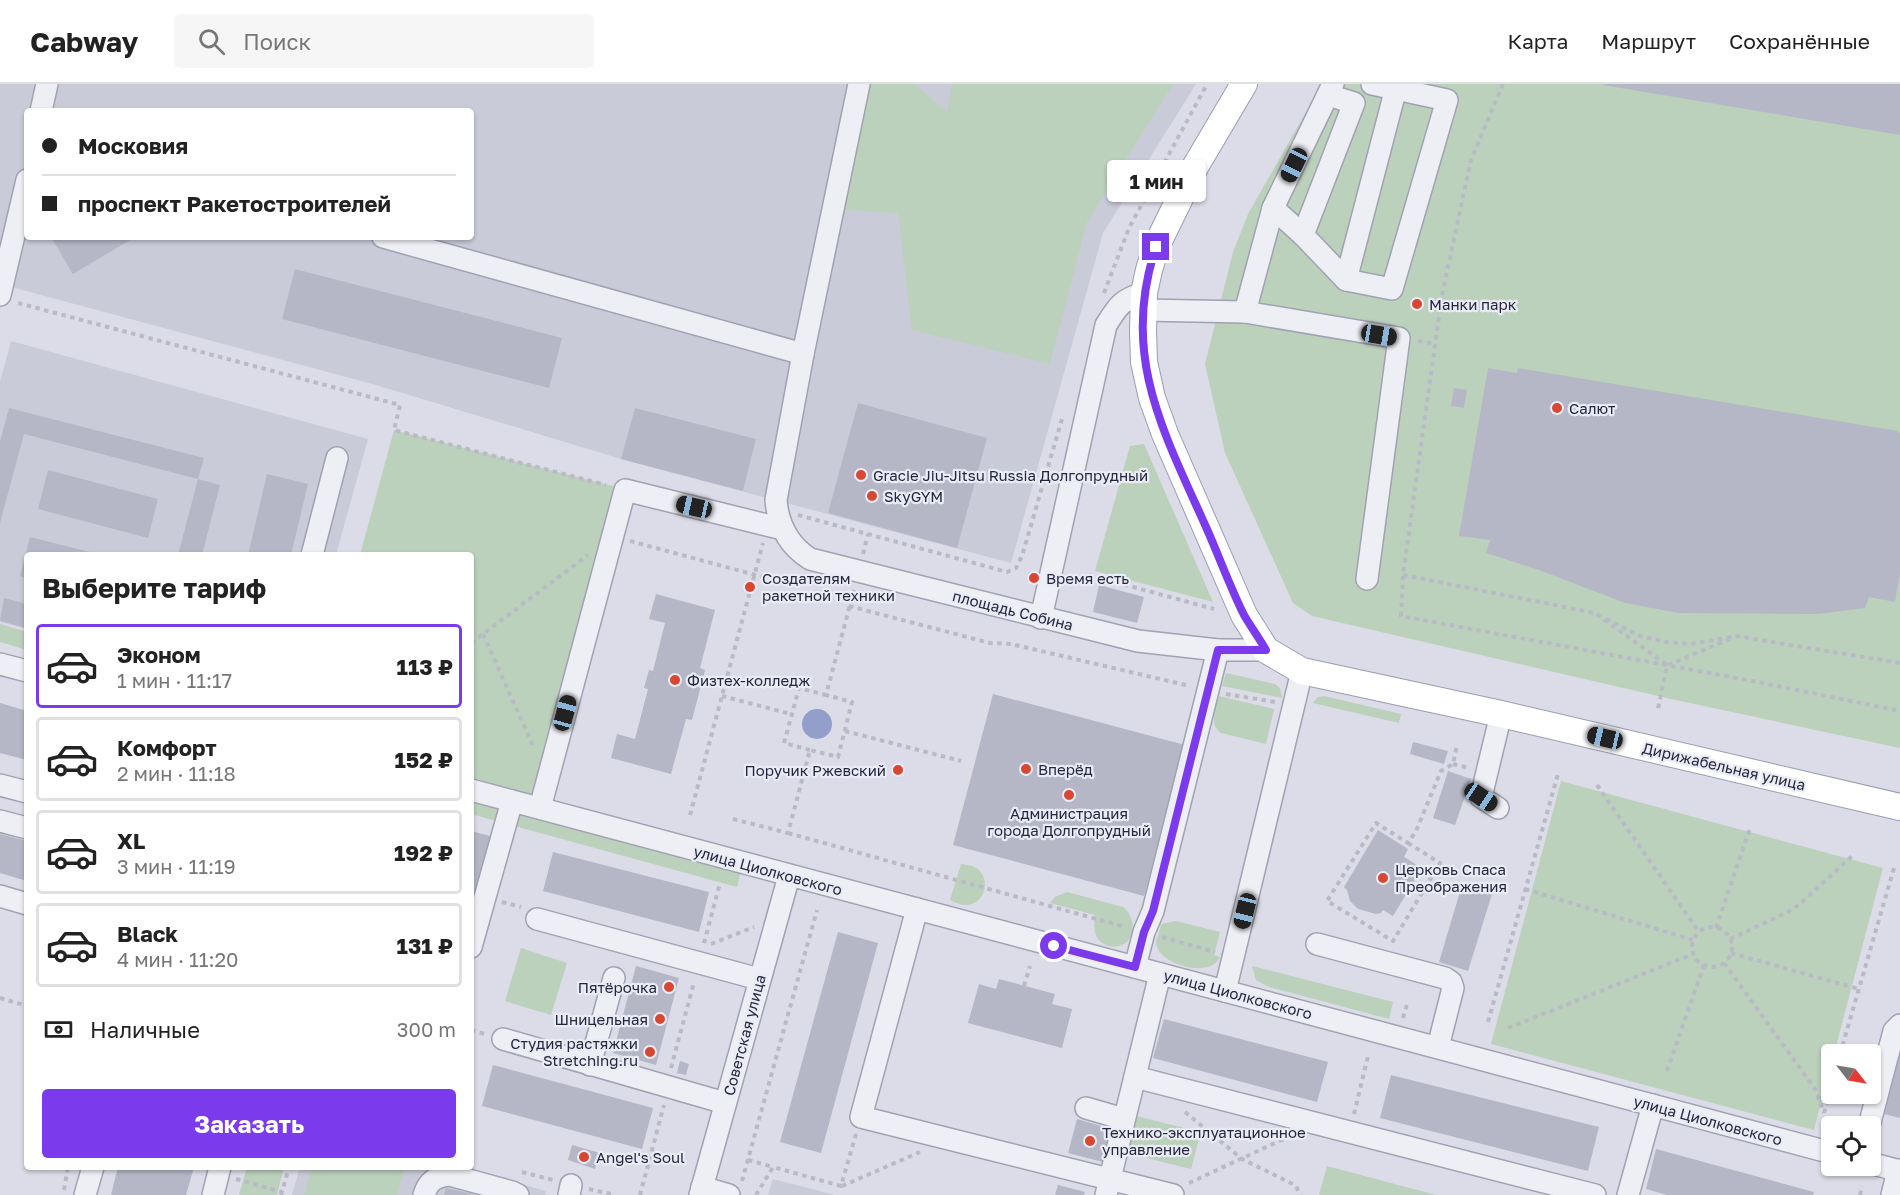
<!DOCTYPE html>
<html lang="ru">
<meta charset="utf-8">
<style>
:root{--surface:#fff;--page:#f6f6f6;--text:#222;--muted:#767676;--line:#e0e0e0;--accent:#7c3aed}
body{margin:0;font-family:"Golos Text",sans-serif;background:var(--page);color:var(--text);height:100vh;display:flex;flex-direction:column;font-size:22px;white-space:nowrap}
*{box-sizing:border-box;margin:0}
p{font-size:20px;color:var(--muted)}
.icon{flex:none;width:33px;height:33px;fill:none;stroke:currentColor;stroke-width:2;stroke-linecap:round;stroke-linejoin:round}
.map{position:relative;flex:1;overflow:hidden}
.panel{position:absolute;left:24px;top:468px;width:450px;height:618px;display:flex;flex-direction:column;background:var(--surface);border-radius:6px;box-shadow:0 2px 4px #0004}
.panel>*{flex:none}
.top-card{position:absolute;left:24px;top:24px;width:450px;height:132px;border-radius:6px;box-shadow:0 2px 4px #0004;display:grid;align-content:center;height:132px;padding:0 18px;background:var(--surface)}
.needle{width:39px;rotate:121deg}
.buttons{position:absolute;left:1821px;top:960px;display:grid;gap:12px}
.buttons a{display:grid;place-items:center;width:60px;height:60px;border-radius:6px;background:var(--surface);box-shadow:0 2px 4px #0004;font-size:30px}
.end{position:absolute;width:27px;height:27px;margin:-14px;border:8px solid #7c3aed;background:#fff;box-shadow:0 0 0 3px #fff}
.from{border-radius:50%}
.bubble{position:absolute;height:42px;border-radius:6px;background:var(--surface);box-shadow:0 2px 4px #0004;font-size:20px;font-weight:700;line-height:42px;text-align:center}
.car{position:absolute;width:18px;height:36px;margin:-18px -9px;border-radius:8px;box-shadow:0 0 4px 2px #0007;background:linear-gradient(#222 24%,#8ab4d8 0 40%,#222 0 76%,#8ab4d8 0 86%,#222 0)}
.top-card b{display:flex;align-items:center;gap:21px;height:57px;font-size:22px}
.top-card b+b{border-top:2px solid var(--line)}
.top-card i{width:15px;height:15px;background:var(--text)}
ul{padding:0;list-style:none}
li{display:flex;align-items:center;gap:18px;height:84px;margin:0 12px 9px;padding:0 6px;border:3px solid var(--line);border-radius:6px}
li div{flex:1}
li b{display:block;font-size:22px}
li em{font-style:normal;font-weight:700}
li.current{border-color:var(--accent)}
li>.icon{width:54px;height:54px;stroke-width:1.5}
h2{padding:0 18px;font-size:27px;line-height:72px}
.pay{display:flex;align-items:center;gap:15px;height:66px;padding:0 18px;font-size:22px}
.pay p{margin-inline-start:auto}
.action{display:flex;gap:12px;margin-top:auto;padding:12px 18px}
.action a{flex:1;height:69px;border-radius:6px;background:var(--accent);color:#fff;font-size:24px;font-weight:700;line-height:69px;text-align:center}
header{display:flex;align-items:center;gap:36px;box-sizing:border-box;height:84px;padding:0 30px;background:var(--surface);border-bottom:2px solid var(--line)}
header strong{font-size:28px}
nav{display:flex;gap:33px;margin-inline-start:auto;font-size:21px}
.search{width:420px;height:54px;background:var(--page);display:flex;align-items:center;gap:15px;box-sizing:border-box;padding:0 21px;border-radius:6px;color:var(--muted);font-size:22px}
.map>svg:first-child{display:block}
</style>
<header>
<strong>Cabway</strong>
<div class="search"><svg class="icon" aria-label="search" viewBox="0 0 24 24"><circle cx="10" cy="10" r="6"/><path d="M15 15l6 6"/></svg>Поиск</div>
<nav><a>Карта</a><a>Маршрут</a><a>Сохранённые</a></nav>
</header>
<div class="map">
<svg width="1900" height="1111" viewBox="0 0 1900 1111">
<rect width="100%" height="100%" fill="#dbdce7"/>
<!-- built -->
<g fill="#c9cbd9" fill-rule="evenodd">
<path d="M 0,0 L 1196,0 L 1103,149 L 1011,479 L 621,375 L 376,301 L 0,200 ZM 27,27 L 471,27 L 471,153 L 27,153 Z"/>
<path d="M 11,257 L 368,355 L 336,471 L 27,471 L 27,545 L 0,538 L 0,298 Z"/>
<path d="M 300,1083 L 459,1083 L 546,1107 L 545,1111 L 292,1111 Z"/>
<path d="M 773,1095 L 835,1111 L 768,1111 Z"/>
</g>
<!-- green -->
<g fill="#bbd1bc">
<path d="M 871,0 L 915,0 L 947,28 L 952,0 L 1173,0 L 1087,138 L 1050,280 L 912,246 L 898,129 L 843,126 Z"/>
<path d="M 1322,0 L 1900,0 L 1900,664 L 1671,615 L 1312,532 L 1293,519 L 1225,369 L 1205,280 L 1233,168 L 1248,130 Z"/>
<path d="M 394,346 L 616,403 L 534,712 L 471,694 L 471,471 L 360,471 Z"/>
<path d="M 1144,360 L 1213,518 L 1095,487 L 1130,362 Z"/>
<path d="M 0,540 L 27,548 L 27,566 L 0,558 Z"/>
<path d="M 1226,589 L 1275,600 L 1280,604 L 1282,614 L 1222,602 Z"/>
<path d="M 1219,612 L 1274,625 L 1266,660 L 1221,649 C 1208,640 1216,625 1219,612 Z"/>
<path d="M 1324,612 L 1401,630 L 1399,639 L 1313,619 L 1318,613 Z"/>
<path d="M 1561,697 L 1883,784 L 1834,970 L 1832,970 L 1831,980 L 1814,1046 L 1491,960 Z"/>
<path d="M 471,715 L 741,787 L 737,803 L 471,730 Z"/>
<path d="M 961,780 C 965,781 971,781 975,783 C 996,795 982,835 950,816 Z"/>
<path d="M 1067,808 L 1123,823 C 1137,833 1136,858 1119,862 C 1115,863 1113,863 1109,862 C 1094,858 1093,844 1095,831 L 1050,819 L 1055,813 Z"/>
<path d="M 1176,837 L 1220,848 L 1214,871 L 1220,873 C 1211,896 1156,880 1156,858 C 1157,853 1160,846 1161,840 Z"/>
<path d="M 521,864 L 567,879 L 551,931 L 505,917 Z"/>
<path d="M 1252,882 L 1393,918 L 1389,935 L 1269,903 L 1256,896 Z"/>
<path d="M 1136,1032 L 1201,1048 L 1191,1085 L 1127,1069 Z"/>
<path d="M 1327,1082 L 1436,1111 L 1319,1111 Z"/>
<path d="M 247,1083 L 284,1083 L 277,1111 L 239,1111 Z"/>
<path d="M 312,1083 L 405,1083 L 397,1111 L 304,1111 Z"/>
</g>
<!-- water -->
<circle fill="#939fca" cx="817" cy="640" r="15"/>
<!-- building -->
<g fill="#b5b7c7">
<path d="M 1603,0 L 1900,0 L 1900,51 L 1603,1 Z"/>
<path d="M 51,153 L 135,153 L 73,190 Z"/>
<path d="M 295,185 L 562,254 L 549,304 L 282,235 Z"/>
<path d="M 1488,284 L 1517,289 L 1518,284 L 1898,347 L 1900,350 L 1900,490 L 1895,518 L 1869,513 L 1865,524 L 1818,530 L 1678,529 L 1625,519 L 1539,486 L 1486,469 L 1490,456 L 1459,452 Z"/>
<path d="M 1454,304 L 1467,306 L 1464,324 L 1451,322 Z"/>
<path d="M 858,319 L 987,354 L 957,464 L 828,429 Z"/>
<path d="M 9,324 L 204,374 L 198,395 L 24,350 L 0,439 L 0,358 Z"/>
<path d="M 635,324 L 756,355 L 743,407 L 621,375 Z"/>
<path d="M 48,386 L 158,415 L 148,454 L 38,425 Z"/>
<path d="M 267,390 L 308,400 L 291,471 L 248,471 Z"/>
<path d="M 198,395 L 220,401 L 202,471 L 178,471 Z"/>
<path d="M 30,453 L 98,470 L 97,471 L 27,471 L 27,494 L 20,492 Z"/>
<path d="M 1029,488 L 1042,490 L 1039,500 L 1027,497 Z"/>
<path d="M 1099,501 L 1144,513 L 1137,539 L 1093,528 Z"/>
<path d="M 656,510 L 715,526 L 700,584 L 705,586 L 692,636 L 686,635 L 671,690 L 611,674 L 617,650 L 635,655 L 648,605 L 644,604 L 649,586 L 653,587 L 665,539 L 649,535 Z"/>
<path d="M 4,514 L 27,520 L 27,544 L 0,537 Z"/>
<path d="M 993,610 L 1185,661 L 1144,812 L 953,761 Z"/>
<path d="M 0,619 L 27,627 L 27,676 L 0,669 Z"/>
<path d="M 1413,658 L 1448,667 L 1444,680 L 1410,670 Z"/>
<path d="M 1448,687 L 1471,695 L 1455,741 L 1433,734 Z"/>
<path d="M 1378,746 L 1408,765 L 1404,773 L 1422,784 L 1393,832 L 1383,826 L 1381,829 L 1376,830 L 1358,825 L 1350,817 L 1347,806 L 1344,803 Z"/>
<path d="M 471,747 L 490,752 L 472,819 L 471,819 Z"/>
<path d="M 0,750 L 27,757 L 27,797 L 0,789 Z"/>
<path d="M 553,768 L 709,808 L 699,848 L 543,807 Z"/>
<path d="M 1462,801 L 1492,810 L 1468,887 L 1439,878 Z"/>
<path d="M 838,848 L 878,859 L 821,1069 L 780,1058 Z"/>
<path d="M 636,882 L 679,894 L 656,981 L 613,969 Z"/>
<path d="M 999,895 L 1055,910 L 1052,920 L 1072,925 L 1062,964 L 968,939 L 979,900 L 996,905 Z"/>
<path d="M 1164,935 L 1328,978 L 1317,1018 L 1153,974 Z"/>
<path d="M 1899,973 L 1900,973 L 1900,1034 L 1884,1030 Z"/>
<path d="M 680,977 L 689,980 L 686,991 L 677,989 Z"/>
<path d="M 493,981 L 653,1024 L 642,1065 L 482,1022 Z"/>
<path d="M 1391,991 L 1599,1043 L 1588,1087 L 1380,1034 Z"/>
<path d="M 1077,1035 L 1112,1045 L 1103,1078 L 1068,1069 Z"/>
<path d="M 572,1061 L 600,1069 L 595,1085 L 568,1076 Z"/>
<path d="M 1656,1065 L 1814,1108 L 1813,1111 L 1667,1111 L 1646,1105 Z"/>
<path d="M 118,1083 L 194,1083 L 186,1111 L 111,1111 Z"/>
<path d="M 1058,1101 L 1085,1108 L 1084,1111 L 1055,1111 Z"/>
<path d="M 446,1104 L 472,1110 L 471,1111 L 444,1111 Z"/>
</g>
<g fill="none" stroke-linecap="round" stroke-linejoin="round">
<!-- minor casing -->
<g stroke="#a0a2b1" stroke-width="24">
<g id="minor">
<path d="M 859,0 L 803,270 L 776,416 C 778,440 788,461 810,475 L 1138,557 L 1218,566 L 1266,566"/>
<path d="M 1333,0 L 1273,124 L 1303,151 L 1346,196 L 1392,205 L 1447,16 L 1372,0"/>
<path d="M 41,27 L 47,0"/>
<path d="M 1303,151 L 1354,19 L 1328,11"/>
<path d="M 383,153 L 803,270"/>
<path d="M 1346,196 L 1396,4"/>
<path d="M 0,211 L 27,96"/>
<path d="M 1143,226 L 1245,228 L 1399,254 L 1367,495"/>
<path d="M 1245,228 L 1273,124"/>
<path d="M 312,471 L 337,374"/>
<path d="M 1041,534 L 1106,241 C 1118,222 1122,215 1144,209"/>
<path d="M 0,580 L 27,587"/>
<path d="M 0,701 L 27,708"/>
<path d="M 471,706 L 1832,1069"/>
<path d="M 540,724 L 625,406 L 783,445"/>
<path d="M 1498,724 L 1481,713 L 1501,630"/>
<path d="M 0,737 L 27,744"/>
<path d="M 0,812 L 27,820"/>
<path d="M 917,825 L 861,1033 L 1173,1111"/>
<path d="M 537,835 L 759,895"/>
<path d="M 1317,860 L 1445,894 L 1451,898 L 1453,904 L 1438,963"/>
<path d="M 471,863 L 512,717"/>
<path d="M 1135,883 L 1144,848 L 1153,827 L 1218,566"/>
<path d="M 1225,907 L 1302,587"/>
<path d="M 503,955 L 725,1019"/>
<path d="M 590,981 L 614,894"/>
<path d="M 1135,993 L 1595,1111"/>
<path d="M 1086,1024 L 1124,1035"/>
<path d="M 1869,1042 L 1894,947 L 1900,941"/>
<path d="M 1870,1079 L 1900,1087"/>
<path d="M 702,1103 L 729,1111"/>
<path d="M 85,1111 L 93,1083"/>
<path d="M 213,1111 L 220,1083"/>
<path d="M 424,1111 C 428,1097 436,1092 450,1091 L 512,1108 L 518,1111"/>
<path d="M 569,1111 L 571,1101"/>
<path d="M 700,1111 L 789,792"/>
<path d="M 1106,1111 L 1160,890"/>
<path d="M 1628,1111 L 1653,1021"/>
<path d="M 1892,1111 L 1898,1086"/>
</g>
</g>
<!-- major casing -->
<g stroke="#9a9db3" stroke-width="28">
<path id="major" d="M 1244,0 L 1195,83 L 1156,163 L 1149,186 L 1144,209 L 1143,247 L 1144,278 L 1152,314 L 1165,350 L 1244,531 L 1266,566 L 1302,587 L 1501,630 L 1900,723"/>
</g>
<!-- path -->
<g stroke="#b9bac5" stroke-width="4" stroke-dasharray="4.5 4.5" stroke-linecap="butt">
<path d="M 1503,0 L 1471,76 L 1442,211 L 1403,491 L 1401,532 L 1758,598 L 1900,627"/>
<path d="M 1104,209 L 1129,144 L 1207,0"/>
<path d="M 18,219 L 400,321 L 394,346 L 606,401"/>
<path d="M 1418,257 L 1435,260"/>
<path d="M 798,431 L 1007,488 L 1016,484 L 1022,472 L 1062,335"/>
<path d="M 630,457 L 778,497"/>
<path d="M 863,470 L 868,450"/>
<path d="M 1089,491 L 1214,525"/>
<path d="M 1403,491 L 1595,529 L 1667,581 L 1658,625"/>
<path d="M 849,522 L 990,559 L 1011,560 L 1190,602"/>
<path d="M 1606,535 L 1640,552 L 1667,558 L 1691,560 L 1736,552 L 1900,579"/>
<path d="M 483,550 L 534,664"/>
<path d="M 471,559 L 588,471"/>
<path d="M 1668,581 L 1730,555"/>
<path d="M 1226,610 L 1275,618"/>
<path d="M 722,612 L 791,630"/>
<path d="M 845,647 L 961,677"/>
<path d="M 810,666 L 784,659 L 799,604 L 826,611"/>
<path d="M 1453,680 L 1469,684"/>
<path d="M 1597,701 L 1699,848"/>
<path d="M 690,731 L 763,459"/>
<path d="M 733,735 L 788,749 L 810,666 L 838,673 L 852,618 L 826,611 L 854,506"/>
<path d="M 788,749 L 1125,843"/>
<path d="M 1408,759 L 1440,779 L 1393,857 L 1327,817 L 1376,739 L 1408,759 L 1416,747 L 1441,687 L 1453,680 L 1457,661"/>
<path d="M 1525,805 L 1693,856"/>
<path d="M 502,818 L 521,823"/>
<circle cx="1712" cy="863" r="20"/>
<path d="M 1716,844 L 1750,744"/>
<path d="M 1162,853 L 1215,868"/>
<path d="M 1730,855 L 1786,829 L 1801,819 L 1852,772"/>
<path d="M 704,859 L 720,799"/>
<path d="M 711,860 L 754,843"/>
<path d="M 1731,869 L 1859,905"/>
<path d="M 1724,879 L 1815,1005 L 1824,1029"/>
<path d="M 1024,902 L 1030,882"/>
<path d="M 0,914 L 27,922"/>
<path d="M 1403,934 L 1408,917"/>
<path d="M 1488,938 L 1558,690"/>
<path d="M 1508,944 L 1693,870"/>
<path d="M 471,946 L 485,950"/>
<path d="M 1840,970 L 1894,784"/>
<path d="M 671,984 L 694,898"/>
<path d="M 1667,987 L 1704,881"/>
<path d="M 1185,1028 L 1242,1075 L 1295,1101 L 1301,1111"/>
<path d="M 1824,1029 L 1832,1002"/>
<path d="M 1354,1030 L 1368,972"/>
<path d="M 748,1076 L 773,1083"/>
<path d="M 522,1088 L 553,1096"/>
<path d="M 236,1095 L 282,1108"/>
<path d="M 742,1097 L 817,826"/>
<path d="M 1189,1099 L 1288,1053"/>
<path d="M 842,1102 L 920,1068"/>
<path d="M 589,1105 L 615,1111"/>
<path d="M 64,1106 L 68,1083"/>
<path d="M 281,1111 L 289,1083"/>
<path d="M 640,1111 L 664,1021"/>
<path d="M 756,1111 L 773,1083 L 841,1102 L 856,1050"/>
<path d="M 1860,1111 L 1862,1102"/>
</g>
<!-- minor -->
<use href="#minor" stroke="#eeeef5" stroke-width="21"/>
<!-- major -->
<use href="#major" stroke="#fff" stroke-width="26"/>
</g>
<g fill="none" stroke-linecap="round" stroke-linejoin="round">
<!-- route -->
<path stroke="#7c3aed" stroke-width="8" d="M 1054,862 L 1135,883 L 1144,848 L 1153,827 L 1218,566 L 1266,566 C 1259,554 1251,543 1244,531 C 1230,503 1219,472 1206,443 C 1163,347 1120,270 1156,163"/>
</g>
<!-- markers -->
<g fill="#d74834" stroke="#eaecf5" stroke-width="2">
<circle cx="1417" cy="220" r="6"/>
<circle cx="1557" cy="324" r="6"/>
<circle cx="861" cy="391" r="6"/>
<circle cx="872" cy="412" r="6"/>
<circle cx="1034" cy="494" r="6"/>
<circle cx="750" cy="503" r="6"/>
<circle cx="675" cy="596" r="6"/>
<circle cx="1026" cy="685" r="6"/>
<circle cx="898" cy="686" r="6"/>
<circle cx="1069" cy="711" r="6"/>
<circle cx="1383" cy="794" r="6"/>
<circle cx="669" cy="903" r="6"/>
<circle cx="660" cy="935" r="6"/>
<circle cx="650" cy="968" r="6"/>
<circle cx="1090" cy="1057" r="6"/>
<circle cx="584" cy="1073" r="6"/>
</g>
<g text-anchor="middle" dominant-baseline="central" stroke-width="4.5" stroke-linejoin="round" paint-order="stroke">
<!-- poi labels -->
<g font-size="15" fill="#24273e" stroke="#eaecf5" text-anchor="start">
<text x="1429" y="220">Манки парк</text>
<text x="1569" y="324">Салют</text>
<text x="873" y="391">Gracie Jiu-Jitsu Russia Долгопрудный</text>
<text x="884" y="412">SkyGYM</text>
<text x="762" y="494">Создателям<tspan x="762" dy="17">ракетной техники</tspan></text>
<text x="1046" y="494">Время есть</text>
<text x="687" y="596">Физтех-колледж</text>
<text x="1038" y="685">Вперёд</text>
<text x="886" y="686" text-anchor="end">Поручик Ржевский</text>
<text x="1069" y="729" text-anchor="middle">Администрация<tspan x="1069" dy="17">города Долгопрудный</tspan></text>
<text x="1395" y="785">Церковь Спаса<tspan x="1395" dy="17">Преображения</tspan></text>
<text x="657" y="903" text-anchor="end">Пятёрочка</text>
<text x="648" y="935" text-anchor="end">Шницельная</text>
<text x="638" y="959" text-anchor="end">Студия растяжки<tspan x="638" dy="17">Stretching.ru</tspan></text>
<text x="1102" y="1048">Технико-эксплуатационное<tspan x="1102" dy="17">управление</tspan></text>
<text x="596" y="1073">Angel's Soul</text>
</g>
<!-- street labels -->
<g font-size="15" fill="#24273e" stroke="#eaecf5">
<text transform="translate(1013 526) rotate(14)">площадь Собина</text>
<text transform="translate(1724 682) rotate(13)">Дирижабельная улица</text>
<text transform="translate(768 786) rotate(15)">улица Циолковского</text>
<text transform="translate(1238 910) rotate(15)">улица Циолковского</text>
<text transform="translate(744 951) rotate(-75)">Советская улица</text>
<text transform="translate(1708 1036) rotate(15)">улица Циолковского</text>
</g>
</g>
</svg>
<div class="buttons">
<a><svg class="needle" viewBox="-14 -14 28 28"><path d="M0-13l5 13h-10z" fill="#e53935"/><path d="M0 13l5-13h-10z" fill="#767676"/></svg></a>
<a><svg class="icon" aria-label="locate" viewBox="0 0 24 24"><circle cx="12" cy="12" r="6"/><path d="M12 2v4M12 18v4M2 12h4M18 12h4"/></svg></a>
</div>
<i class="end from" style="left:1054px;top:862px"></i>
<i class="end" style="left:1156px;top:163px"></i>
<div class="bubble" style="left:1107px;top:76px;width:99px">1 мин</div>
<i class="car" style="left:1294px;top:81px;rotate:206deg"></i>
<i class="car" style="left:1379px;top:251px;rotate:100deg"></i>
<i class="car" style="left:694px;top:423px;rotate:283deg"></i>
<i class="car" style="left:565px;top:629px;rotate:15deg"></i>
<i class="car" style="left:1605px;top:654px;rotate:283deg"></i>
<i class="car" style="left:1481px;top:713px;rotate:124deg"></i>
<i class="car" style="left:1245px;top:827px;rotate:194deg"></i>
<div class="top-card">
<b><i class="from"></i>Московия</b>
<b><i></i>проспект Ракетостроителей</b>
</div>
<section class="panel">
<h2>Выберите тариф</h2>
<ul>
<li class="current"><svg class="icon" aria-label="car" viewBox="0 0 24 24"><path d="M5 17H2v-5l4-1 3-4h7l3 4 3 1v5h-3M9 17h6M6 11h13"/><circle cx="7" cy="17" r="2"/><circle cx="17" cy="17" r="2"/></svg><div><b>Эконом</b><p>1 мин · 11:17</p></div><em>113 ₽</em></li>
<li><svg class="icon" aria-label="car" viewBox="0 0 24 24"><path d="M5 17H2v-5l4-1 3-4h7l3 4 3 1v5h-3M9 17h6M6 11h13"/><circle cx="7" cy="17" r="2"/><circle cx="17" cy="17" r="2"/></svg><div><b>Комфорт</b><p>2 мин · 11:18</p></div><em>152 ₽</em></li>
<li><svg class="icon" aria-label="car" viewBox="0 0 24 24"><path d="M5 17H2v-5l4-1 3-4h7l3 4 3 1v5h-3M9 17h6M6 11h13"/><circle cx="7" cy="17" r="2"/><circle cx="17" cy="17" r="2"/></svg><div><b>XL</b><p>3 мин · 11:19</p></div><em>192 ₽</em></li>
<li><svg class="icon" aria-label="car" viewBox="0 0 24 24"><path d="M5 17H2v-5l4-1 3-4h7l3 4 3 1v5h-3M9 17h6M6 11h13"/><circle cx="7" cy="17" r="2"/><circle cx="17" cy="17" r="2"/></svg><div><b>Black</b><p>4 мин · 11:20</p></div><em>131 ₽</em></li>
</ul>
<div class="pay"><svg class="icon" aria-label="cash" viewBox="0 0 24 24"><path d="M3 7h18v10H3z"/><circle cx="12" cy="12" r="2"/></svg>Наличные<p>300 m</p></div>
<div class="action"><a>Заказать</a></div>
</section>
</div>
